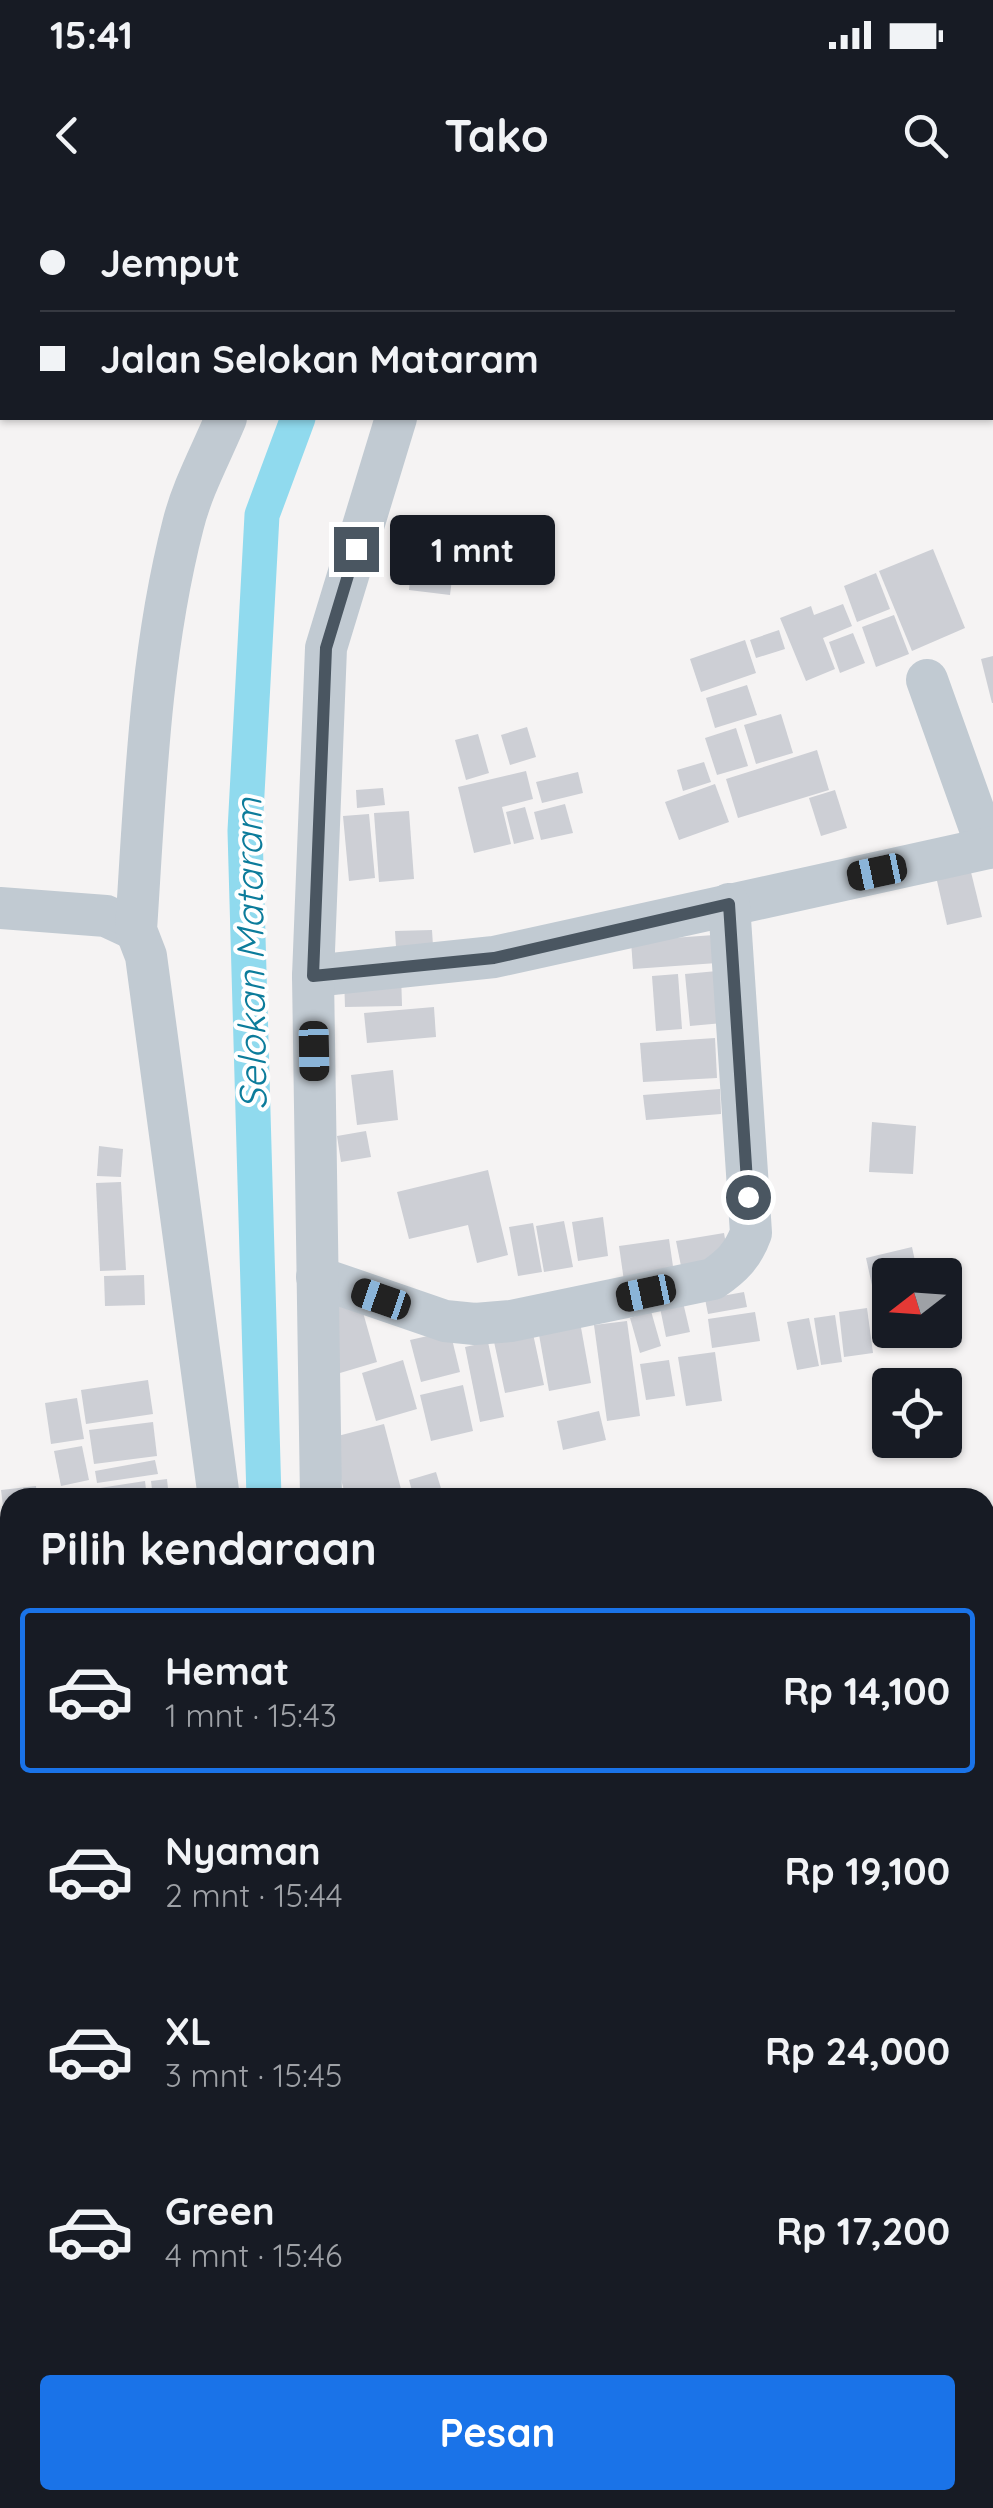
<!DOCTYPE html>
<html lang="id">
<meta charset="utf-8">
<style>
:root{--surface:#171b24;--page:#242831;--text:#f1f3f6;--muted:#9ea1a6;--line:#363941;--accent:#1a73e8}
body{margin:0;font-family:Quicksand,sans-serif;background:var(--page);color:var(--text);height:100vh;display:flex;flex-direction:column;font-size:38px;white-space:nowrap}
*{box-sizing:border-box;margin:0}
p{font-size:32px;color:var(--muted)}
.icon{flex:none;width:55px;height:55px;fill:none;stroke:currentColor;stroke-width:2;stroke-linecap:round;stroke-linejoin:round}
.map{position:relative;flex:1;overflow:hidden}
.side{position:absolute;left:0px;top:1288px;width:995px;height:1022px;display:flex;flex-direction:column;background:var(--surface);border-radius:30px 30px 0 0;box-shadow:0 2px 8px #0004}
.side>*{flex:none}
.banner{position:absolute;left:0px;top:0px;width:995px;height:220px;box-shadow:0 2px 8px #0004;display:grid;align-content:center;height:220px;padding:0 40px;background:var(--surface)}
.needle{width:65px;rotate:253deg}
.buttons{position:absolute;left:872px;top:1058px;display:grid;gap:20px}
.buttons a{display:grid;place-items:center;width:90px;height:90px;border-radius:10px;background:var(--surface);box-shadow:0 2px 8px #0004;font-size:50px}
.end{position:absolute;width:45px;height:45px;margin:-22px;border:12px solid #4a5661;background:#fff;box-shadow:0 0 0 5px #fff}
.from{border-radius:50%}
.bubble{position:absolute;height:70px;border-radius:10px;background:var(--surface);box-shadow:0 2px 8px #0004;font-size:32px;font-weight:800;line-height:70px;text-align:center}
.car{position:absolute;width:30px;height:60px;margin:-30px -15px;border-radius:12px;box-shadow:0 0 8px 2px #0007;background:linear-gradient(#222 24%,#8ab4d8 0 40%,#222 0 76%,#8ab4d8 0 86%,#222 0)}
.banner b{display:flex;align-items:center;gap:35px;height:95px;font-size:38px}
.banner b+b{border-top:2px solid var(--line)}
.banner i{width:25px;height:25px;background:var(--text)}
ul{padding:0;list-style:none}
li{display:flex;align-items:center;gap:30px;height:165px;margin:0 20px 15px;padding:0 20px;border:5px solid transparent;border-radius:10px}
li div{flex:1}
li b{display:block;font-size:38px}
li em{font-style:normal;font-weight:800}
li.active{border-color:var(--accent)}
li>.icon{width:90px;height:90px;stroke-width:1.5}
h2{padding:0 40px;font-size:45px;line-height:120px}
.button{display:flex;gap:20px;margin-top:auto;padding:20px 40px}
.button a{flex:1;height:115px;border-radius:10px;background:var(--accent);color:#fff;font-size:40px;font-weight:800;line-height:115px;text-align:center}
.status{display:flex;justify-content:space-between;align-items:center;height:70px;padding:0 50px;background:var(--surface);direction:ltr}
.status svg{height:28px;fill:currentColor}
header{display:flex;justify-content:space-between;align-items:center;height:130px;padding:0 40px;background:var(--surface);font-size:45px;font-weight:800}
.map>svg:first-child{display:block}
</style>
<div class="status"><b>15:41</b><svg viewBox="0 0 49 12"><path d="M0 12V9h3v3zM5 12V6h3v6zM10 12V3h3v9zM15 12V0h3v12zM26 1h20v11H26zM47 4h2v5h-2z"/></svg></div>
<header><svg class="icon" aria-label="back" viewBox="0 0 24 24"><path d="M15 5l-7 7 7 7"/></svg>Tako<svg class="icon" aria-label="search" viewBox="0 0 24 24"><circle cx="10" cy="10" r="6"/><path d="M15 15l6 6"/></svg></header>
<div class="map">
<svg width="993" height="2308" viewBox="0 0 993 2308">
<rect width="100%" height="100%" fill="#f5f3f3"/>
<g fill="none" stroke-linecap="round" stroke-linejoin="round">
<!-- canal -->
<g stroke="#90daee" stroke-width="35">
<path d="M 396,2 L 398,0"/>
<path d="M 264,1298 L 245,631 L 262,315 L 298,218"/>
<path d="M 173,2308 L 175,2300"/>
</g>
</g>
<!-- building -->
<g fill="#cdcfd5">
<path d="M 414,342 L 456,348 L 450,395 L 409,390 Z"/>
<path d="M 933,349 L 965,428 L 912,451 L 879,371 Z"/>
<path d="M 876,373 L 890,409 L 857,422 L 844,386 Z"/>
<path d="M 843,404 L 852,426 L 823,438 L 835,469 L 806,481 L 780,418 L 811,406 L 814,415 Z"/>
<path d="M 894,415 L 909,454 L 876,467 L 862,427 Z"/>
<path d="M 779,430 L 785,449 L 756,458 L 750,440 Z"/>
<path d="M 853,433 L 865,463 L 840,473 L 829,442 Z"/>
<path d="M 745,440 L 756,473 L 701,492 L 690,459 Z"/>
<path d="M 993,456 L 993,503 L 992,503 L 981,459 Z"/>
<path d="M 747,485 L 757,515 L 715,528 L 706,498 Z"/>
<path d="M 781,514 L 793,553 L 756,564 L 744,525 Z"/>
<path d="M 527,527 L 536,557 L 510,565 L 501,535 Z"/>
<path d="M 736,528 L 748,566 L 717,575 L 705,538 Z"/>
<path d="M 478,534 L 489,573 L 466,580 L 455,540 Z"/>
<path d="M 817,550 L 829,590 L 738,618 L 726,579 Z"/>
<path d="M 704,562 L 711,582 L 683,591 L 677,570 Z"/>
<path d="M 526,571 L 533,599 L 502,607 L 511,644 L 474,653 L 458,587 Z"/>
<path d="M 578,572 L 583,593 L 542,603 L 536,582 Z"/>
<path d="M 715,584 L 729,622 L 679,640 L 665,602 Z"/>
<path d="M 383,588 L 385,605 L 357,608 L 356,590 Z"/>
<path d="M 835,590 L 847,628 L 821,636 L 809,598 Z"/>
<path d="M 565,604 L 573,633 L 541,640 L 534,612 Z"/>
<path d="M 525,607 L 534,639 L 514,644 L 506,612 Z"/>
<path d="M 409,611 L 414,679 L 379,682 L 374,613 Z"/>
<path d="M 369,614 L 375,678 L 349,681 L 343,616 Z"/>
<path d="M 969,664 L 982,717 L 947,725 L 935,672 Z"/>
<path d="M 432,730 L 433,746 L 396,747 L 395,731 Z"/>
<path d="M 714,735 L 717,763 L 633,769 L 631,741 Z"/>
<path d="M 717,771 L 723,823 L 690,826 L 685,774 Z"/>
<path d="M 401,774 L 402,806 L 345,807 L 344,776 Z"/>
<path d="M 678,774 L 682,829 L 656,831 L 652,776 Z"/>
<path d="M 434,807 L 436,837 L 367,843 L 364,813 Z"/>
<path d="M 715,838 L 717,878 L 643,882 L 640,843 Z"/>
<path d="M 393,870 L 398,920 L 357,925 L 351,875 Z"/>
<path d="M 720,889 L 721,914 L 646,920 L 643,895 Z"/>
<path d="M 872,922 L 916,926 L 913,974 L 869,972 Z"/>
<path d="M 366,931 L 371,957 L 341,962 L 337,936 Z"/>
<path d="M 99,946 L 123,949 L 121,977 L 97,976 Z"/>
<path d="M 488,970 L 508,1055 L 477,1063 L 468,1025 L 409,1039 L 397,992 Z"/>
<path d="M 121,982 L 126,1070 L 100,1071 L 96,983 Z"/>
<path d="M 603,1017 L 608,1056 L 578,1061 L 572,1022 Z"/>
<path d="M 564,1021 L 573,1067 L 544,1072 L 536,1026 Z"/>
<path d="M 533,1023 L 542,1072 L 518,1076 L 509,1027 Z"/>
<path d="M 724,1033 L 729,1062 L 682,1071 L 676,1041 Z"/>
<path d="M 669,1039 L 674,1073 L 624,1081 L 619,1046 Z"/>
<path d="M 912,1047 L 918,1075 L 890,1075 L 890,1105 L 877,1108 L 866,1058 Z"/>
<path d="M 144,1075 L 145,1105 L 105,1106 L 104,1076 Z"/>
<path d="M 357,1091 L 377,1162 L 340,1173 L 319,1102 Z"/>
<path d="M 744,1092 L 747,1107 L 708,1114 L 705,1099 Z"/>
<path d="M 682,1098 L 690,1132 L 666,1137 L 659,1103 Z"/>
<path d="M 867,1108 L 873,1153 L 844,1157 L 839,1112 Z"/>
<path d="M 651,1111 L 661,1146 L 640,1153 L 630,1118 Z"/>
<path d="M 890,1111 L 890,1130 L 909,1132 L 879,1138 L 874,1114 Z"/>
<path d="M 755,1112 L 760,1141 L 712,1148 L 708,1119 Z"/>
<path d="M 835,1115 L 842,1162 L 821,1165 L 814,1118 Z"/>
<path d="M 809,1118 L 819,1166 L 797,1170 L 787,1122 Z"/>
<path d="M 627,1121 L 640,1216 L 607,1221 L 594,1125 Z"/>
<path d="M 580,1122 L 591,1183 L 549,1191 L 538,1129 Z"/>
<path d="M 532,1129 L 544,1185 L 505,1193 L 493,1137 Z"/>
<path d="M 450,1131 L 460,1172 L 421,1182 L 410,1140 Z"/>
<path d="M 488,1142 L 504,1217 L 480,1222 L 465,1147 Z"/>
<path d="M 715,1152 L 722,1201 L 686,1206 L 678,1157 Z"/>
<path d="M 403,1160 L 417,1209 L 376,1221 L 362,1173 Z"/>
<path d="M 669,1160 L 675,1196 L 646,1200 L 640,1164 Z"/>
<path d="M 148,1180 L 153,1214 L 86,1224 L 81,1190 Z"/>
<path d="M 463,1185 L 473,1231 L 431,1241 L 420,1195 Z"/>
<path d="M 77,1198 L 84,1239 L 51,1244 L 45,1203 Z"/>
<path d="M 599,1211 L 606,1240 L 563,1250 L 557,1221 Z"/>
<path d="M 153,1222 L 157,1256 L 94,1264 L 89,1230 Z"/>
<path d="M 384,1224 L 401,1289 L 368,1298 L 346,1298 L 330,1238 Z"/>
<path d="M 82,1246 L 89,1280 L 61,1286 L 54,1251 Z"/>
<path d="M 155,1260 L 158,1274 L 97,1283 L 95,1271 Z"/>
<path d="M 436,1272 L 444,1298 L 414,1298 L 409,1280 Z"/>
<path d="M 167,1279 L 169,1298 L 153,1298 L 151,1281 Z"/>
<path d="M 145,1281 L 147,1298 L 61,1298 L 61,1294 Z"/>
<path d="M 36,1286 L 37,1298 L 10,1298 L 10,1305 L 3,1306 L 1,1290 Z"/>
<path d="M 985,2145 L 993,2145 L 993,2185 L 985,2184 Z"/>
<path d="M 6,2187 L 10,2188 L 10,2238 L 0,2236 Z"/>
<rect x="985" y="2190" width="8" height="43"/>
<path d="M 985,2242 L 993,2243 L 993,2303 L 985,2302 Z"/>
<path d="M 816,2300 L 868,2300 L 868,2308 L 816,2304 Z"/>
</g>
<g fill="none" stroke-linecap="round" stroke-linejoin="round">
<!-- minor -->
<g stroke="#c1cad2" stroke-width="42">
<path d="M 366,2 L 368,0"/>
<path d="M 522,2 L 525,0"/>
<path d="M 927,480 L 987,648"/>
<path d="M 0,708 L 106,716 L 136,730"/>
<path d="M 313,776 L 494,757 L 993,647"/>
<path d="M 317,1077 L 445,1121 L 475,1124 L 511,1121 L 713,1079 C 732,1066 743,1055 751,1033 L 729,704"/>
<path d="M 219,1298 L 146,756 L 136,730 C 145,595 149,457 183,325 C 192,288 212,252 226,218"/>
<path d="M 321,1298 L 313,776 L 326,448 L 396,218"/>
<path d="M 0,1466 L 10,1473"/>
<path d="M 985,1628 L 993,1628"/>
<path d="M 985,1939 L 993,1937"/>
<path d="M 0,2056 L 10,2057"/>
<path d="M 985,2101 L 993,2101"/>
<path d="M 0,2266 L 10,2269"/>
<path d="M 23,2308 L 25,2300"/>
<path d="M 151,2308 L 153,2300"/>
<path d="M 277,2308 L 278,2300"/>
</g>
</g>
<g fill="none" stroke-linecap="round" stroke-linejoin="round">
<!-- route -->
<path stroke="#4a5661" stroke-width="12" d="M 356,349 L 326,448 L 313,776 L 494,758 L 729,704 L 748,997"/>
</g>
<g text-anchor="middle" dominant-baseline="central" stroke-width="8" stroke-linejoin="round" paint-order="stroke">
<!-- water labels -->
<g font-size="38" font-style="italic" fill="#0c7c9b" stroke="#fff">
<text transform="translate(250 754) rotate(-91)">Selokan Mataram</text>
</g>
</g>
</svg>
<div class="buttons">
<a><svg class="needle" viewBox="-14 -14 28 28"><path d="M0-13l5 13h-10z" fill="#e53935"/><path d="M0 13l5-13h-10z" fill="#9ea1a6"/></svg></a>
<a><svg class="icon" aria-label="locate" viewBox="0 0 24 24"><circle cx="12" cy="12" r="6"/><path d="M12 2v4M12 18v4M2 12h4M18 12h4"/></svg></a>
</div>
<i class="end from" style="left:748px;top:997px"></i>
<i class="end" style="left:356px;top:349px"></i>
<div class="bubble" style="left:390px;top:315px;width:165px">1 mnt</div>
<i class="car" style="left:877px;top:672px;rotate:258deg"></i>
<i class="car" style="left:314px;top:851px;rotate:179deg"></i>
<i class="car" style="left:646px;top:1093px;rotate:258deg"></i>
<i class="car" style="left:381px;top:1099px;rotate:289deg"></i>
<div class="banner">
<b><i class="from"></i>Jemput</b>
<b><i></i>Jalan Selokan Mataram</b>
</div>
<section class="side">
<h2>Pilih kendaraan</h2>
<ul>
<li class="active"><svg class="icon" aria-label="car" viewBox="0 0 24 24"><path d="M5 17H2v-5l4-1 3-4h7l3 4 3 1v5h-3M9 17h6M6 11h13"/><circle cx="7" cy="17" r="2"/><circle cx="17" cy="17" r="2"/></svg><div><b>Hemat</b><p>1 mnt · 15:43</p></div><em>Rp 14,100</em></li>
<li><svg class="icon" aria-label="car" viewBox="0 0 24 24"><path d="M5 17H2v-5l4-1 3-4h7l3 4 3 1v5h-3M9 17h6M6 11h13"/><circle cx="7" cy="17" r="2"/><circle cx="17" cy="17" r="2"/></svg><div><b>Nyaman</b><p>2 mnt · 15:44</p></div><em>Rp 19,100</em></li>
<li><svg class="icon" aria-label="car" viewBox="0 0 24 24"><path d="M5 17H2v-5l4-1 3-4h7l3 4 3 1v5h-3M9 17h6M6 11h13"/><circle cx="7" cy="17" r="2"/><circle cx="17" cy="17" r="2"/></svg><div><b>XL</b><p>3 mnt · 15:45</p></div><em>Rp 24,000</em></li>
<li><svg class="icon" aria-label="car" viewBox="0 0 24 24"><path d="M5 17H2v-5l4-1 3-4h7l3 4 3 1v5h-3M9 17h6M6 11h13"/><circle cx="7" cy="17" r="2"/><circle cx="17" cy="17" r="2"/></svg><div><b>Green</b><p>4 mnt · 15:46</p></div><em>Rp 17,200</em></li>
</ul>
<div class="button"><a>Pesan</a></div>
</section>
</div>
